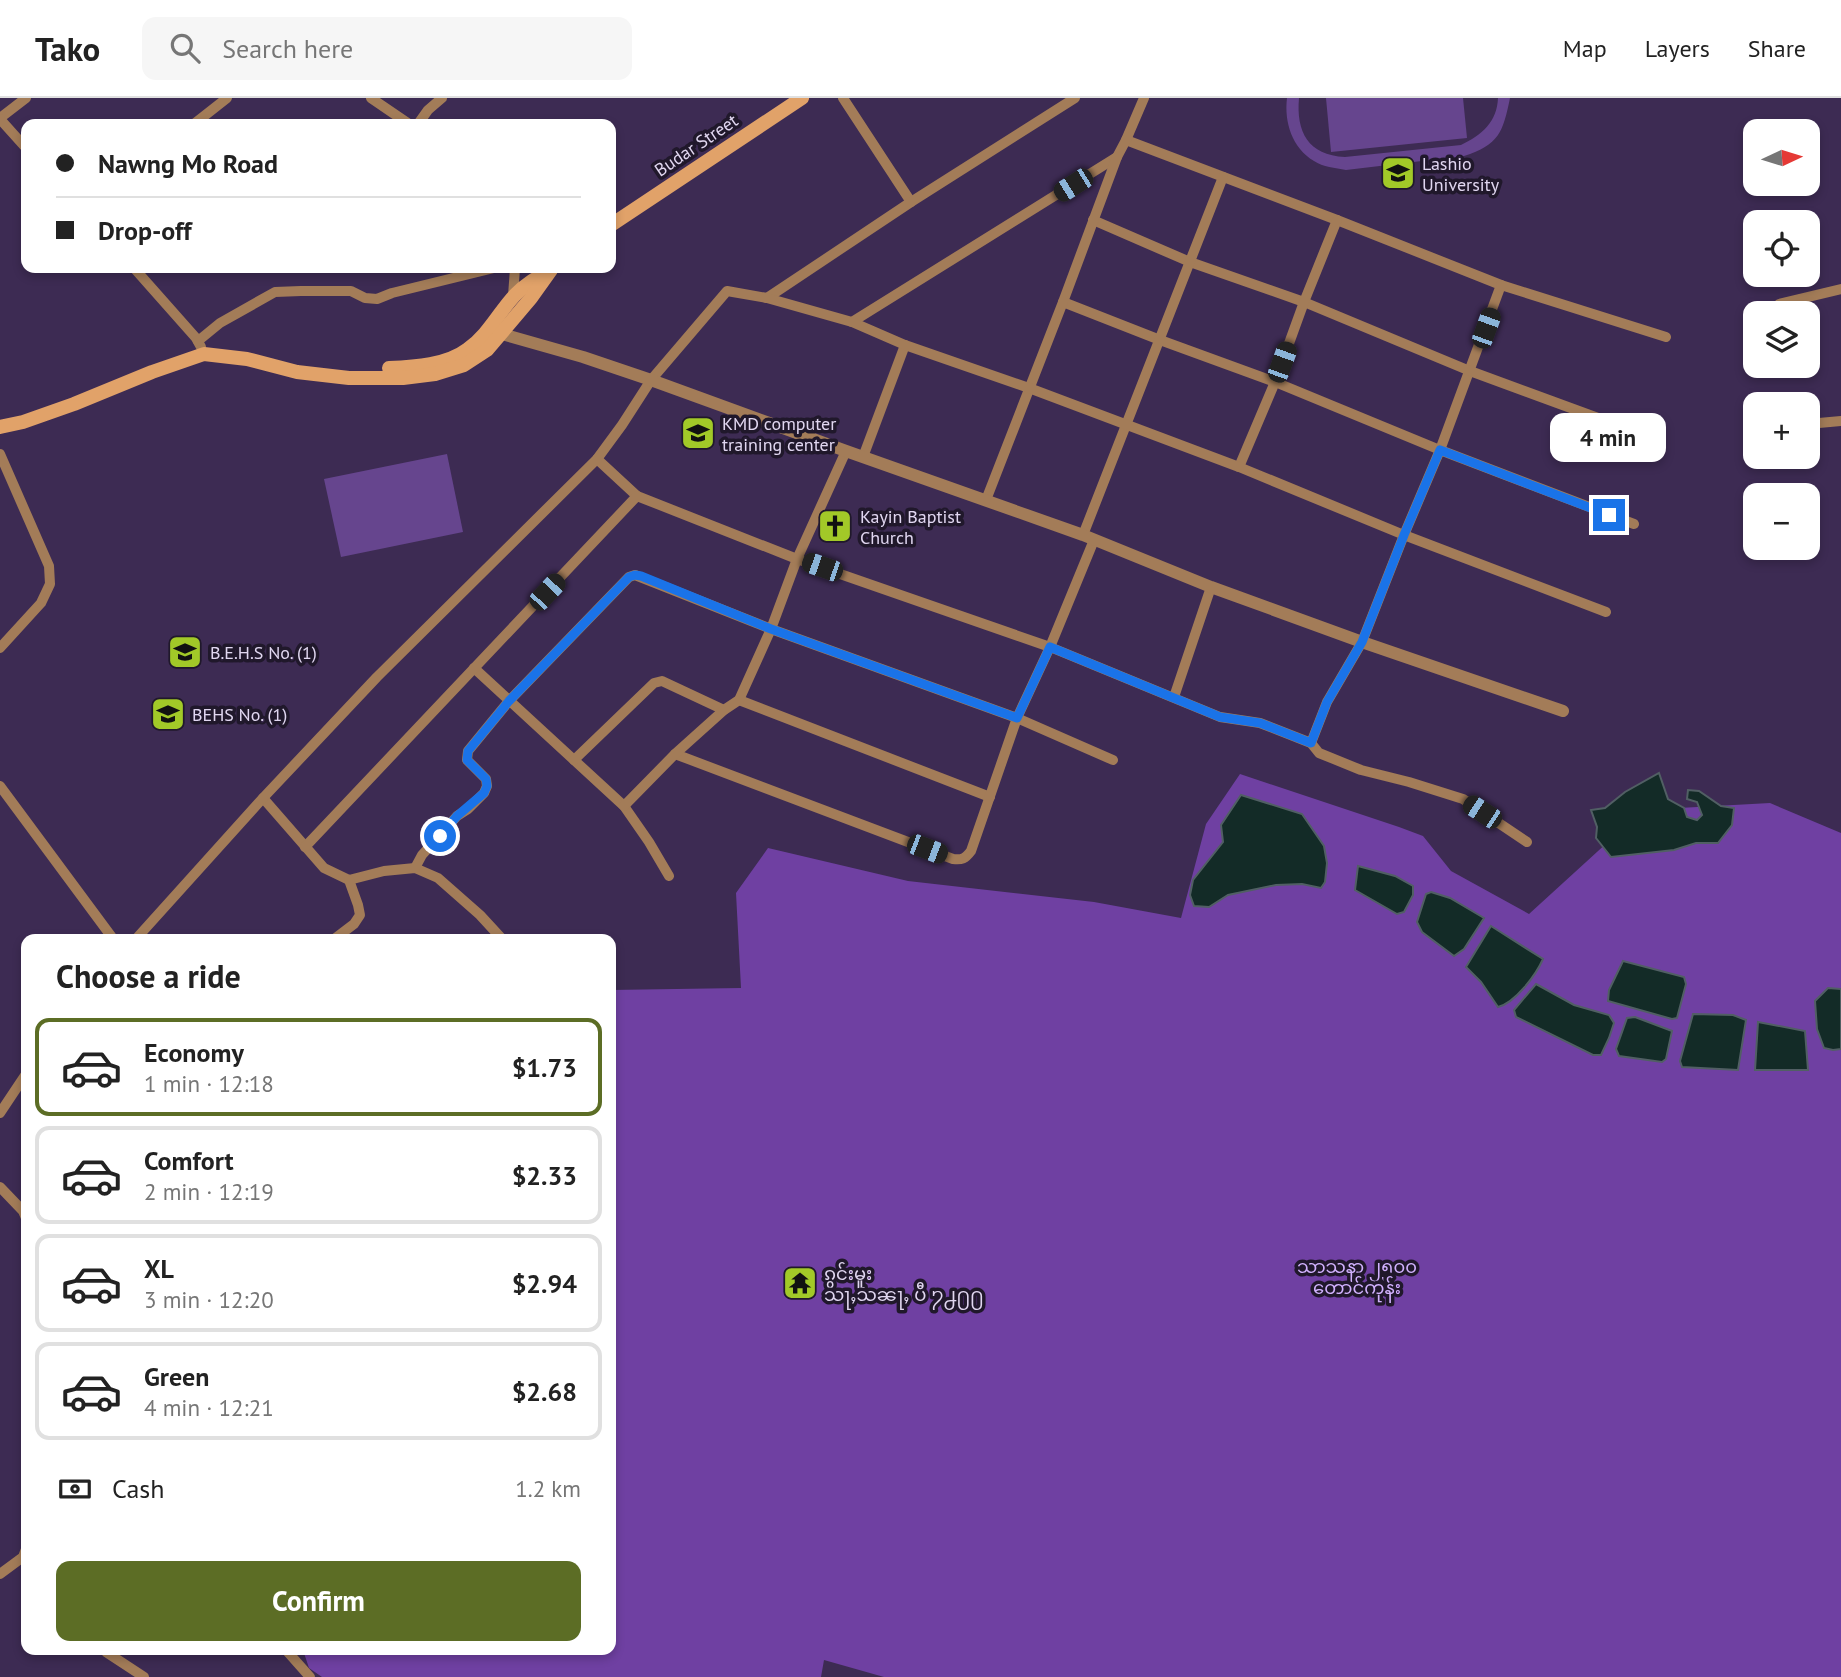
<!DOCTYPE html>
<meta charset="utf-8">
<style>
:root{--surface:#fff;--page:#f6f6f6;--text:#222;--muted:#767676;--line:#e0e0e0;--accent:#5c6d25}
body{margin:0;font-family:"PT Sans","Noto Sans Myanmar",sans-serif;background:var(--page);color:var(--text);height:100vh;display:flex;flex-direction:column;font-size:26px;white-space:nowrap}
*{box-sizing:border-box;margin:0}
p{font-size:23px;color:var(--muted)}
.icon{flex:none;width:38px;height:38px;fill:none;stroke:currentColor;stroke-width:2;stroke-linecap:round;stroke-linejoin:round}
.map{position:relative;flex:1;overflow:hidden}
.side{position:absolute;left:21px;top:836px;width:595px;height:721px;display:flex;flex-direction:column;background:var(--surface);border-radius:14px;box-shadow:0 4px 10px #0003}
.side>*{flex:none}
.banner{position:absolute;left:21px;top:21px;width:595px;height:154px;border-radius:14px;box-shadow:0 4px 10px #0003;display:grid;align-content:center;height:154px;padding:0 35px;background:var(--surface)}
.needle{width:46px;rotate:86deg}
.fabs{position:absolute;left:1743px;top:21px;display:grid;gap:14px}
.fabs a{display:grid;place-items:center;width:77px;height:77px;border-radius:14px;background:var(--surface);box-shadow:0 4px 10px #0003;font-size:35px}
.end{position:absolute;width:32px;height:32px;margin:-16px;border:9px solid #1a73e8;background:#fff;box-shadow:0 0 0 4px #fff}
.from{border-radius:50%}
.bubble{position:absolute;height:49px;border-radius:14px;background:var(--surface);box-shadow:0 4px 10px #0003;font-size:23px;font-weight:800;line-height:49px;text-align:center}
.car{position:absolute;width:21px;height:42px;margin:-21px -10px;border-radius:9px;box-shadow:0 0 5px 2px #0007;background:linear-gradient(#222 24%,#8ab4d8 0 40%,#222 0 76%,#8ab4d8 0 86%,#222 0)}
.banner b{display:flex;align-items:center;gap:24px;height:66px;font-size:26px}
.banner b+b{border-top:2px solid var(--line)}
.banner i{width:18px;height:18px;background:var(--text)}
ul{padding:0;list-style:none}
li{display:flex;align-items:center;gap:21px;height:98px;margin:0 14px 10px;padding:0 21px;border:4px solid var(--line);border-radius:14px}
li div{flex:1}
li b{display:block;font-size:26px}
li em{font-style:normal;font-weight:800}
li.active{border-color:var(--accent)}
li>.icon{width:63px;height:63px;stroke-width:1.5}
h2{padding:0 35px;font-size:32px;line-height:84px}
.pay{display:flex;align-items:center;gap:18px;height:77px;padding:0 35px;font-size:26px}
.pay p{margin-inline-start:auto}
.cta{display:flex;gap:14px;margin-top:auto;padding:14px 35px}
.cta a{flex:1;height:80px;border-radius:14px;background:var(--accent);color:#fff;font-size:28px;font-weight:800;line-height:80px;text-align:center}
header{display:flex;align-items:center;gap:42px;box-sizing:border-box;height:98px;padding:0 35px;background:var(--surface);border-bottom:2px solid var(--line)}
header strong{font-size:33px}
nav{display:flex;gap:38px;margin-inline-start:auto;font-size:24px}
.search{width:490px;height:63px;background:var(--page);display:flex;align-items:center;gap:18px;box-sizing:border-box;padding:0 24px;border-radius:14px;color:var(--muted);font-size:26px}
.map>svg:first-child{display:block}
</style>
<header>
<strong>Tako</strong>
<div class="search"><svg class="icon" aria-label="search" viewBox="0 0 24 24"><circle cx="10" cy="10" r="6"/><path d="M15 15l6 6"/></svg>Search here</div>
<nav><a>Map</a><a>Layers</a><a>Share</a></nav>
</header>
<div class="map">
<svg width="1841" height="1579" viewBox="0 0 1841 1579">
<rect width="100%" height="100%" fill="#3d2b53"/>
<!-- green -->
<g fill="#66458e">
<path d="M 1287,0 L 1299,0 C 1296,34 1308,57 1345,59 L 1461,47 C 1482,37 1497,24 1498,0 L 1510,0 C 1503,34 1499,47 1464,58 L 1346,72 C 1335,70 1323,69 1314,63 C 1292,50 1284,24 1287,0 Z"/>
<path d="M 1326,0 L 1463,0 L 1467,40 L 1331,54 Z"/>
<path d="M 447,356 L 463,434 L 341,459 L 324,381 Z"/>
</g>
<!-- forest -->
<path fill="#6f40a2" d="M 1240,676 L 1399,729 L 1423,738 L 1451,773 L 1529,816 L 1643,712 L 1770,705 L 1841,735 L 1841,1579 L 884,1579 L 824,1562 L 821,1579 L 322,1579 L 309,1570 L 303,1552 L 611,1552 L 611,892 L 741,890 L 736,795 L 768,750 L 908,783 L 1094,804 L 1181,820 L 1206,726 Z"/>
<!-- water -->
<g fill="#132b27" stroke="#515f64" stroke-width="2">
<path d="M 1659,675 L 1668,701 L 1684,710 L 1687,719 L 1697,722 L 1702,717 L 1697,704 L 1687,701 L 1688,692 L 1699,693 L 1721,708 L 1734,710 L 1732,727 L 1718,745 L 1696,745 L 1674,752 L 1611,759 L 1596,740 L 1597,729 L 1591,712 L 1605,710 L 1625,694 Z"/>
<path d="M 1241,697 L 1302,716 L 1324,748 L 1327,765 L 1325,784 L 1321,790 L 1302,786 L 1276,787 L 1228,797 L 1209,809 L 1194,808 L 1190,797 L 1193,782 L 1223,744 L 1221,727 Z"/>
<path d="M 1358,768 L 1395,778 L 1413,788 L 1413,797 L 1404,814 L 1397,816 L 1355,792 Z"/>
<path d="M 1431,794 L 1450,800 L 1484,820 L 1464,851 L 1454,858 L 1422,834 L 1417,824 L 1426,796 Z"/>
<path d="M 1491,828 L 1543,861 C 1536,877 1515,905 1498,909 L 1481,884 L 1466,869 Z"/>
<path d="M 1623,863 L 1684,879 L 1686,886 L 1677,920 L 1672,921 L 1608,903 L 1609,892 Z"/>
<path d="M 1536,886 L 1574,907 L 1609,917 L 1614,925 L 1609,940 L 1601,957 L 1593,957 L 1516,919 L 1514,912 Z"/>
<path d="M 1828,890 L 1841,891 L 1841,951 L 1833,952 L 1824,950 L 1817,931 L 1815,903 Z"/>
<path d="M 1693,916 L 1733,917 L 1746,922 L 1738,972 L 1682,969 L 1680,963 Z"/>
<path d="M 1635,919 L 1672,933 L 1666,961 L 1662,964 L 1619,958 L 1616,951 L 1627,920 Z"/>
<path d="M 1758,924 L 1805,933 L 1808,972 L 1755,972 Z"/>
</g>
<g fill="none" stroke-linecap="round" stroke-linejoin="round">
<!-- minor -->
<g stroke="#a37c58" stroke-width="10">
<path d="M 371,0 L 409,26"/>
<path d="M 843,0 L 911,104"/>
<path d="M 0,20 L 26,0"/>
<path d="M 0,21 L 26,50"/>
<path d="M 194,26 L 227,0"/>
<path d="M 418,26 L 428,12 L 442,0"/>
<path d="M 1126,42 L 1337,122 L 1501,187 L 1440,352 L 1404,437 L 1362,544 L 1327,604 L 1311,645"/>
<path d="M 1093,122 L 1190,164 L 1304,204 L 1470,273 L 1658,342"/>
<path d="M 134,170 L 196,240 L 201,249"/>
<path d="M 530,170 L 551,172"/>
<path d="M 1501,187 L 1666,239"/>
<path d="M 513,198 L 515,170"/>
<path d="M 767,200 L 911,104 L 1075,0"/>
<path d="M 1063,204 L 1160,242 L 1275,284 L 1440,352 L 1634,426"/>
<path d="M 1779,206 L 1841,191"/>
<path d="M 852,224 L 1117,59"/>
<path d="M 198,243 L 220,225 L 275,194 L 301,193 L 351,193 L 365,200 L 377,201 L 392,195 L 494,170"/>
<path d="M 1808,326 L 1841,323"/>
<path d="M 0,356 L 49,468 L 50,486 L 41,505 L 0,550"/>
<path d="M 863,359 L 905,247"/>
<path d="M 597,361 L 637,398"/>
<path d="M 1239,369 L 1275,284 L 1304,204 L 1337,122"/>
<path d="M 986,402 L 1063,204 L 1117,59 L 1126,42 L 1144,0"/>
<path d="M 1083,437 L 1223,79"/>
<path d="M 474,570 L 624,708 L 649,744 L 669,778"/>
<path d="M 1174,599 L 1211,489"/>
<path d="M 739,602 L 990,699"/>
<path d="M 675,656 L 953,761 C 962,762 965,761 971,753 L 1017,620 L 1050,549 L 1094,442"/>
<path d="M 574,662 L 654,585 L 662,583 L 724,612"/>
<path d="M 0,688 L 114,842"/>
<path d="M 263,700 L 324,770 L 349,782 L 384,773 L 415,770 L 438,780 L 480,817 L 503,842"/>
<path d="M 624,708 L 675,656 L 724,612 L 739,602 L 771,531 L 797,461 L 846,353"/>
<path d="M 305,749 L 637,398 L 797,461 L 1050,549 L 1220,619 L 1260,625 L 1311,645 L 1319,655 L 1361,672 L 1409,684 L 1463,701 L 1527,744"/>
<path d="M 415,770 L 422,757 L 457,718 L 468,711 L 484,695 L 487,688 L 486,681 L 467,662 L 468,653 L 509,603 L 629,479 L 635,477 L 771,531 L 1017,620 L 1113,662"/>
<path d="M 135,842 L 263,700 L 377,579 L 597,361 L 622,327 L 651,282 L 727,193 L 767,200 L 852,224 L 905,247 L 1029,290 L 1239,369 L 1404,437 L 1606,514"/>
<path d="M 333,842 L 354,826 L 360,817 L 358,807 L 349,782"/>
<path d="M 0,1015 L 26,976"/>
<path d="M 0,1089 L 23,1113 L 26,1120"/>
<path d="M 0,1476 L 23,1459 L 26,1451"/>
<path d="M 286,1552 L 310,1579"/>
<path d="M 106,1554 L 144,1579"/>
</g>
<!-- tertiary -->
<path stroke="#a37c58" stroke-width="12" d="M 495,234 L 583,259 L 651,282 L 846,353 L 1083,437 L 1211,489 L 1362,544 L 1563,613"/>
<!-- secondary -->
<g stroke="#e1a269" stroke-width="14">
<path d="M 611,127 L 802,0"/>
<path d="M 389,270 C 415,269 447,267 468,251 C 488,237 499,214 515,197 C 524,187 535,181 546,175"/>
<path d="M 0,329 L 23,324 L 74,306 L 152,274 L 204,256 L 247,261 L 297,274 L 349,280 L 403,280 L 435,276 L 464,267 L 487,252 L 531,200 L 551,172"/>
</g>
</g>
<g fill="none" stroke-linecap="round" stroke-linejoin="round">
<!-- route -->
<path stroke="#1a73e8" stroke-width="9" d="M 440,738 L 457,718 L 484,695 L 487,688 L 486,681 L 467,662 L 468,653 L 509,603 L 629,479 L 635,477 L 641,478 L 771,531 L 1017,620 L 1050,549 L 1220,619 L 1260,625 L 1311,645 L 1327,604 L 1362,544 L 1404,437 L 1440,352 L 1609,417"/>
</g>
<!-- icons -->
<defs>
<g id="university-square" transform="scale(1.75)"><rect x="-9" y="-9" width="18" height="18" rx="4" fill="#a2c928" stroke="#20182b"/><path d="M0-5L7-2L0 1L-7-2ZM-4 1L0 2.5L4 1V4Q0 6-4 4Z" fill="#111"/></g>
<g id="school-square" transform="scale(1.75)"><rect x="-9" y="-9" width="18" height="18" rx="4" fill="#a2c928" stroke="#20182b"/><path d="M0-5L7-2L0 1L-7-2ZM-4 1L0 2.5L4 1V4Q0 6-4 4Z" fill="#111"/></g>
<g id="church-square" transform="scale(1.75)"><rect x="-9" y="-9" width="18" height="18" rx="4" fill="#a2c928" stroke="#20182b"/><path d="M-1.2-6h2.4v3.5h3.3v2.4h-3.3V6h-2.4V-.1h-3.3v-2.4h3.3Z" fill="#111"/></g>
<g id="temple-square" transform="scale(1.75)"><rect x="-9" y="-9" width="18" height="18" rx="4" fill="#a2c928" stroke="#20182b"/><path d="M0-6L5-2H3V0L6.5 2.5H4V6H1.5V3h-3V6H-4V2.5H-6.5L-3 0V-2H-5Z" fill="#111"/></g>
</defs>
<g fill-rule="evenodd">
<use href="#university-square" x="1398" y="75"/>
<use href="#school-square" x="698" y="335"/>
<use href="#church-square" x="835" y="428"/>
<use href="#school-square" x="185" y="554"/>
<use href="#school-square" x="168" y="616"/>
<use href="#temple-square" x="800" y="1185"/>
</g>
<g text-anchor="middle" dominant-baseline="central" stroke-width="7" stroke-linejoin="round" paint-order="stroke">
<!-- street labels -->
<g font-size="18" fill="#e1d7f1" stroke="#20182b">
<text transform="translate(696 47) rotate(-34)">Budar Street</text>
</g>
<!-- poi labels -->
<g font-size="18" fill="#e1d7f1" stroke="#20182b" text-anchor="start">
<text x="1422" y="65">Lashio<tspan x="1422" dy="21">University</tspan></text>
<text x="722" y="325">KMD computer<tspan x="722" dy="21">training center</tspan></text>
<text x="860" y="418">Kayin Baptist<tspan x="860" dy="21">Church</tspan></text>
<text x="210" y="554">B.E.H.S No. (1)</text>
<text x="192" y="616">BEHS No. (1)</text>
<text x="824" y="1175">ၵွင်းမူး<tspan x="824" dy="21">သႃႇသၼႃႇ ပီ ႒႕႐႐</tspan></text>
</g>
<!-- park labels -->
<g font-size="18" fill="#d1b1fe" stroke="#20182b">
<text x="1357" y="1168">သာသနာ ၂၅၀၀<tspan x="1357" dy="21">တောင်ကုန်း</tspan></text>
</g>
</g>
</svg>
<div class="fabs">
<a><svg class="needle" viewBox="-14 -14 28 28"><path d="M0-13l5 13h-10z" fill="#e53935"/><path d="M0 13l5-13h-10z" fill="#767676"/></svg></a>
<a><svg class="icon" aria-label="locate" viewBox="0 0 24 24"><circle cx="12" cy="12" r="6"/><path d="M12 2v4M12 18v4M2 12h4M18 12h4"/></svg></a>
<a><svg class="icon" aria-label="layers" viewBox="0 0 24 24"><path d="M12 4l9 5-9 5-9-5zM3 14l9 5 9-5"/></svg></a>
<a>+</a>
<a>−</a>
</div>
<i class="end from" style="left:440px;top:738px"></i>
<i class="end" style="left:1609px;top:417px"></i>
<div class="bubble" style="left:1550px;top:315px;width:116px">4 min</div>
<i class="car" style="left:1073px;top:87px;rotate:238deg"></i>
<i class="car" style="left:1486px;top:230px;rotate:20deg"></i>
<i class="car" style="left:1282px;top:264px;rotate:20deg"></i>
<i class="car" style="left:822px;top:469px;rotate:289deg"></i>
<i class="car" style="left:547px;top:494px;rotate:43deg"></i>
<i class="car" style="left:1482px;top:714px;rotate:303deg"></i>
<i class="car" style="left:927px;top:751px;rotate:111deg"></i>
<div class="banner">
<b><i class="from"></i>Nawng Mo Road</b>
<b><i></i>Drop-off</b>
</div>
<section class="side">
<h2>Choose a ride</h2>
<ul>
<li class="active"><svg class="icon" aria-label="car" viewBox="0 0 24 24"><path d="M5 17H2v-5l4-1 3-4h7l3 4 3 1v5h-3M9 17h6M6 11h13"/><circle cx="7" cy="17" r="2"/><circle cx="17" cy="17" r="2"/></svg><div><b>Economy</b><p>1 min · 12:18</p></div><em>$1.73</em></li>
<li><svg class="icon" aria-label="car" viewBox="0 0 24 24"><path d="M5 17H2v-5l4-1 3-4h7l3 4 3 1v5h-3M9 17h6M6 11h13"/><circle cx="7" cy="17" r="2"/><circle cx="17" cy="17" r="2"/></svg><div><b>Comfort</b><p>2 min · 12:19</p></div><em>$2.33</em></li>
<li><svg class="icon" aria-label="car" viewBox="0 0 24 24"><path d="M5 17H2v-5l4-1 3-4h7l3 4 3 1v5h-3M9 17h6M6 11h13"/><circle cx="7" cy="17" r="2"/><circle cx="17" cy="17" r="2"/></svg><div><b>XL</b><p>3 min · 12:20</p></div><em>$2.94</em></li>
<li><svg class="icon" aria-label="car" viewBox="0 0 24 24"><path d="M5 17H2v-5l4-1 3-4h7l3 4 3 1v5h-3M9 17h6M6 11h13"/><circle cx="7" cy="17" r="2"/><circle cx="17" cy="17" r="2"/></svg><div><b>Green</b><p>4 min · 12:21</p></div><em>$2.68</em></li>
</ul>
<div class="pay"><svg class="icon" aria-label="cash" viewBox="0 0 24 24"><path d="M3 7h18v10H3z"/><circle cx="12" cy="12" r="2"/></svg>Cash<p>1.2 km</p></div>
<div class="cta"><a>Confirm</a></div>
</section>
</div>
